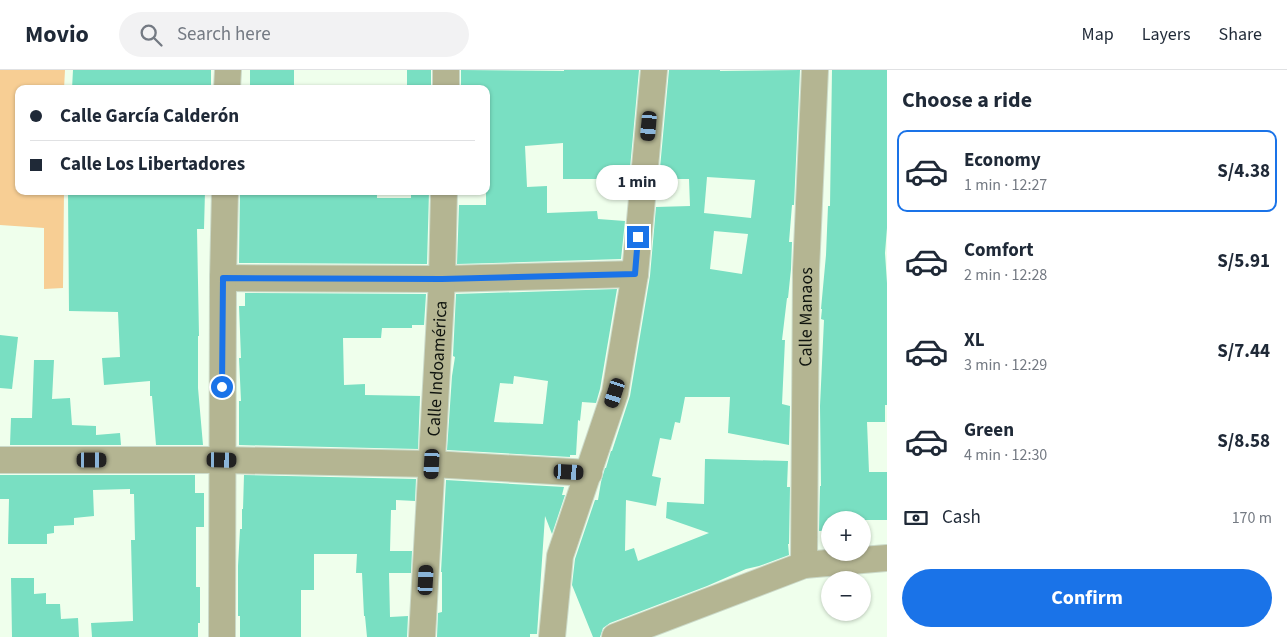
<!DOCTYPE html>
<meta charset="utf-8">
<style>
:root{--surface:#fff;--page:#f2f2f3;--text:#1f2937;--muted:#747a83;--line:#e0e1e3;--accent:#1a73e8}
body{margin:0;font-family:"Source Sans 3",sans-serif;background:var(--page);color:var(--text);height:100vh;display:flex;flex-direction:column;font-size:19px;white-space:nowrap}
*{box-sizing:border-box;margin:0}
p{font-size:16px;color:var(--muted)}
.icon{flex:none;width:28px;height:28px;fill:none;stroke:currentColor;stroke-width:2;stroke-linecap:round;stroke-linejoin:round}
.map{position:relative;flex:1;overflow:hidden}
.drawer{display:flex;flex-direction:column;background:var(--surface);width:400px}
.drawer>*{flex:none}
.hud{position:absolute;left:15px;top:15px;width:475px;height:110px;border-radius:10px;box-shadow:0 1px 4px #0004;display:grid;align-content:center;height:110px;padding:0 15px;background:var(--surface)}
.fabs{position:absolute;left:821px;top:441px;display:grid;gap:10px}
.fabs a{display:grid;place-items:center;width:50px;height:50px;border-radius:50%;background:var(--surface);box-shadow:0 1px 4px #0004;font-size:25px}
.end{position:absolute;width:22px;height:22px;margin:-11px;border:6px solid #1a73e8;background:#fff;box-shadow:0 0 0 2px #fff}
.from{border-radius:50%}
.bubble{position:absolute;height:35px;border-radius:18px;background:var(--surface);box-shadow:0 1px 4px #0004;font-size:16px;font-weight:700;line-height:35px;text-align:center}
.car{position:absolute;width:15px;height:30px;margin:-15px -8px;border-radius:6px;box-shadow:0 0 4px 1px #0007;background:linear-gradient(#222 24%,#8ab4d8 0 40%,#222 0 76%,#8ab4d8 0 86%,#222 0)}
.hud b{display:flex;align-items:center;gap:18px;height:48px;font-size:19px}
.hud b+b{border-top:1px solid var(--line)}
.hud i{width:12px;height:12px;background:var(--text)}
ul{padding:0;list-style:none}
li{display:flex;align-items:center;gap:15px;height:82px;margin:0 10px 8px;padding:0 5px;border:2px solid transparent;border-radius:10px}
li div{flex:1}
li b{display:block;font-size:19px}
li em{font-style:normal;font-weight:700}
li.selected{border-color:var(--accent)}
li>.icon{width:45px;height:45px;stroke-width:1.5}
h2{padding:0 15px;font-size:22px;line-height:60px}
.pay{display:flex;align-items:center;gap:12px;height:55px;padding:0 15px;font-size:19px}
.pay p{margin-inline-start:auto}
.button{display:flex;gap:10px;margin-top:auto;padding:10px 15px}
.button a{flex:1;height:58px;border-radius:30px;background:var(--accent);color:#fff;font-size:20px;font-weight:700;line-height:58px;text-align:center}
header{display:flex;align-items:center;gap:30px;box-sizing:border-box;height:70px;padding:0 25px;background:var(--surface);border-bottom:1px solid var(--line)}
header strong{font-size:24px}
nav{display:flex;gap:28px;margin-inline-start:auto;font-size:18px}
.search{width:350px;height:45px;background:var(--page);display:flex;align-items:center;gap:12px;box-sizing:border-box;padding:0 18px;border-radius:28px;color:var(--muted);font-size:19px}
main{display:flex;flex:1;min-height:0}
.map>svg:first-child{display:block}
</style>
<header>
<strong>Movio</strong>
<div class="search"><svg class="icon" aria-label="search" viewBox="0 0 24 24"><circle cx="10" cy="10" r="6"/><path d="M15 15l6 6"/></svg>Search here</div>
<nav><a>Map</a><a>Layers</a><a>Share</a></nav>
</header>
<main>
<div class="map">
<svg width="887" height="567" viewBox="0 0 887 567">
<rect width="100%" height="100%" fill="#efffec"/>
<!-- grass -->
<path fill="#f7ce94" d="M 0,0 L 65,0 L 64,19 L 19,19 L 19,121 L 64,121 L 63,218 L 44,219 L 44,158 L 0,155 Z"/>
<!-- building -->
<g fill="#79dfc2" fill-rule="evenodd">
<path d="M 73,0 L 211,0 L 211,18 L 133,17 L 133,19 L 72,19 Z"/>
<rect x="250" y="0" width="44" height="19"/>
<rect x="407" y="0" width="24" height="19"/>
<path d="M 461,0 L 564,1 L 564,0 L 639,0 L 629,109 L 563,109 L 563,73 L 525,76 L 527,117 L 547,116 L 547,143 L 597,141 L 598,149 L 625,151 L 621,189 L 457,194 L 459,135 L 486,135 L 486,19 L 461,19 Z"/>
<path d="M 669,0 L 720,0 L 720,1 L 800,0 L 794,135 L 792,135 L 789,172 L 792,172 L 791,199 L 788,228 L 787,228 L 782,270 L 785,270 L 782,334 L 790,336 L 789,375 L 728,363 L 730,327 L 685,327 L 680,353 L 675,352 L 671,370 L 660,368 L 652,406 L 661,408 L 656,436 L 626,430 L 625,481 L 634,478 L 638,491 L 709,463 L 666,448 L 667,432 L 704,434 L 705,389 L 788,391 L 787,417 L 790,417 L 789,474 L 788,474 L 789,485 L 759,496 L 746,499 L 707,516 L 610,553 L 603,558 L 600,567 L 593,567 L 572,515 L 575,489 L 595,430 L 598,430 L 601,412 L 605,398 L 606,398 L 611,381 L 612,381 L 630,326 L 650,206 L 656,137 L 690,136 L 689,109 L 659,109 ZM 707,107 L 755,110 L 751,148 L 704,143 ZM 714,161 L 748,164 L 742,204 L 710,199 Z"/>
<path d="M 832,0 L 887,0 L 887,158 L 885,183 L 887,213 L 887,335 L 885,335 L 885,352 L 867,352 L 869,402 L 887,402 L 887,450 L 830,450 L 830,461 L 819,461 L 820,416 L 821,416 L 820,336 L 824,250 L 821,249 L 822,239 L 821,239 L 826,185 L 828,136 L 830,136 Z"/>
<path d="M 68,121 L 205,121 L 204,159 L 197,159 L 199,266 L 198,266 L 198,318 L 203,375 L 156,375 L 152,326 L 150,326 L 150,311 L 104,315 L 102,288 L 120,287 L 118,242 L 69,241 Z"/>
<path d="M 240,121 L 377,121 L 377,128 L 411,128 L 411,121 L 429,121 L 427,194 L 239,193 Z"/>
<path d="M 617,219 L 600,319 L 596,333 L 582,332 L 580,351 L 578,350 L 576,385 L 570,385 L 570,387 L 447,380 L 452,306 L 455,287 L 453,286 L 456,224 ZM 514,306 L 548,311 L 543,354 L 494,352 L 500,313 L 513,314 Z"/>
<path d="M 245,223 L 426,224 L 424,255 L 412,255 L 412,258 L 382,258 L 381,268 L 343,268 L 344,315 L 365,314 L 365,325 L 420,326 L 418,379 L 239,375 L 239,331 L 241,331 L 239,288 L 241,288 L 239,236 L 245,236 Z"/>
<path d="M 0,265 L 18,267 L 12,319 L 0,318 Z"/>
<path d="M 34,290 L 54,290 L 52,329 L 70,328 L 72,355 L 96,356 L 96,365 L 120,363 L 121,375 L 10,375 L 11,348 L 32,348 Z"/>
<path d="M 0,405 L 195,405 L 195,423 L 204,423 L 204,457 L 196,457 L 196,517 L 200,517 L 200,553 L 198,553 L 198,567 L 92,567 L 91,553 L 133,551 L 131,470 L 135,470 L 134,424 L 130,424 L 130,419 L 93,420 L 94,446 L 74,448 L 74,455 L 54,456 L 54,463 L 47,464 L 47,474 L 8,474 L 9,429 L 0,429 Z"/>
<path d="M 244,405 L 416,409 L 415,431 L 396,430 L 396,440 L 391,440 L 390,481 L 412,481 L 411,503 L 389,503 L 390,547 L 408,546 L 407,567 L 367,567 L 365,546 L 364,546 L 362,503 L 356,503 L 357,484 L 314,484 L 314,520 L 301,520 L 301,567 L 240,567 L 240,546 L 238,546 L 238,496 L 240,459 L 242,459 L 242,439 L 243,439 Z"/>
<path d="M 446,410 L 564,417 L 562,425 L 565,425 L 552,464 L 545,446 L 537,564 L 530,564 L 530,567 L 437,567 L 438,543 L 442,542 L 442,502 L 441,502 Z"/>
<path d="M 11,508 L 34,508 L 34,524 L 46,523 L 46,534 L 60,534 L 61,549 L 78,548 L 79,567 L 12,567 Z"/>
</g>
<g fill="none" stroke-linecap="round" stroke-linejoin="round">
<!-- minor casing -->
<g stroke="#cbdac9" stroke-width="28">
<g id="minor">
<path d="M 227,19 L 228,0"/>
<path d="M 446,19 L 446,0"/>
<path d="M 223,208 L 442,209 L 635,204"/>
<path d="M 0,390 L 222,390 L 432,394 L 589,403"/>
<path id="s1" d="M 804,495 L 806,200 L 815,0"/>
<path d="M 222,567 L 223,208 L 225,121"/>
<path id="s2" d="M 422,567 L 442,209 L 444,121"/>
<path d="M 552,567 L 560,486 L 615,323 L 635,204 L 654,0"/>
<path d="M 615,567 L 804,495 L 887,488"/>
</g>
</g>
<!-- minor -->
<use href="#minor" stroke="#b4b592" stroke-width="26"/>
</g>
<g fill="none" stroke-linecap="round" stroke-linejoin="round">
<!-- route -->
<path stroke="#1a73e8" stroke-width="6" d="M 222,317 L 223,208 L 442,209 L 635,204 L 638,167"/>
</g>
<g text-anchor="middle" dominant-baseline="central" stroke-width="4.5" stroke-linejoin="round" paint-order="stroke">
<!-- street labels -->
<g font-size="18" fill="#10150f" stroke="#fff">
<text stroke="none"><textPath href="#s1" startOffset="248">Calle Manaos</textPath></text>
<text stroke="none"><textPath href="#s2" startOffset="269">Calle Indoamérica</textPath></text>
</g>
</g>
</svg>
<div class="fabs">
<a>+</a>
<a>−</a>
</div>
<i class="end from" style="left:222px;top:317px"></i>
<i class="end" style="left:638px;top:167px"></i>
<div class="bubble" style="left:596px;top:95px;width:82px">1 min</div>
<i class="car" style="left:649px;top:56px;rotate:185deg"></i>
<i class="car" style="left:615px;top:323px;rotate:198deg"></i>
<i class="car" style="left:92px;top:390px;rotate:90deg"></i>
<i class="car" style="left:222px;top:390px;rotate:91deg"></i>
<i class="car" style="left:432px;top:394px;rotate:183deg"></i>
<i class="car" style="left:569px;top:402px;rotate:93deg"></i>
<i class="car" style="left:426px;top:510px;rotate:3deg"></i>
<div class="hud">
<b><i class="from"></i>Calle García Calderón</b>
<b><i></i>Calle Los Libertadores</b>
</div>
</div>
<section class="drawer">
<h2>Choose a ride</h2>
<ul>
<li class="selected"><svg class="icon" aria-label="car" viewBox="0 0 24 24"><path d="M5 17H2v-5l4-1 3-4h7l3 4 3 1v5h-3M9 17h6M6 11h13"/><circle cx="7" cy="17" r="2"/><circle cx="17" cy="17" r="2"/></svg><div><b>Economy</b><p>1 min · 12:27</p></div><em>S/4.38</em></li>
<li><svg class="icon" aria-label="car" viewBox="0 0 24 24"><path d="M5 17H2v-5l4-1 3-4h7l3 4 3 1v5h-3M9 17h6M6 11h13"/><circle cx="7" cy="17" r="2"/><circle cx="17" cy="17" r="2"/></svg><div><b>Comfort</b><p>2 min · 12:28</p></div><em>S/5.91</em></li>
<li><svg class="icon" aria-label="car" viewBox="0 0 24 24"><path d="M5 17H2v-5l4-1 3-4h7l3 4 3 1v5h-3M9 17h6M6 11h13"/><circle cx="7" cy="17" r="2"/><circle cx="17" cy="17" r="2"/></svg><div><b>XL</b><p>3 min · 12:29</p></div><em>S/7.44</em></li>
<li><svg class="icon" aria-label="car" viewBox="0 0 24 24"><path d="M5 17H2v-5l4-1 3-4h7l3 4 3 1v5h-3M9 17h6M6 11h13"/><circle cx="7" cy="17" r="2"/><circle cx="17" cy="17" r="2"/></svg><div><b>Green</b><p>4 min · 12:30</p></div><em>S/8.58</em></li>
</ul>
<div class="pay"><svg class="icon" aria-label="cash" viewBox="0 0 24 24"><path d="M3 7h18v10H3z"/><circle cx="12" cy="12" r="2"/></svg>Cash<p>170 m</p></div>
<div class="button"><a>Confirm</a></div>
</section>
</main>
